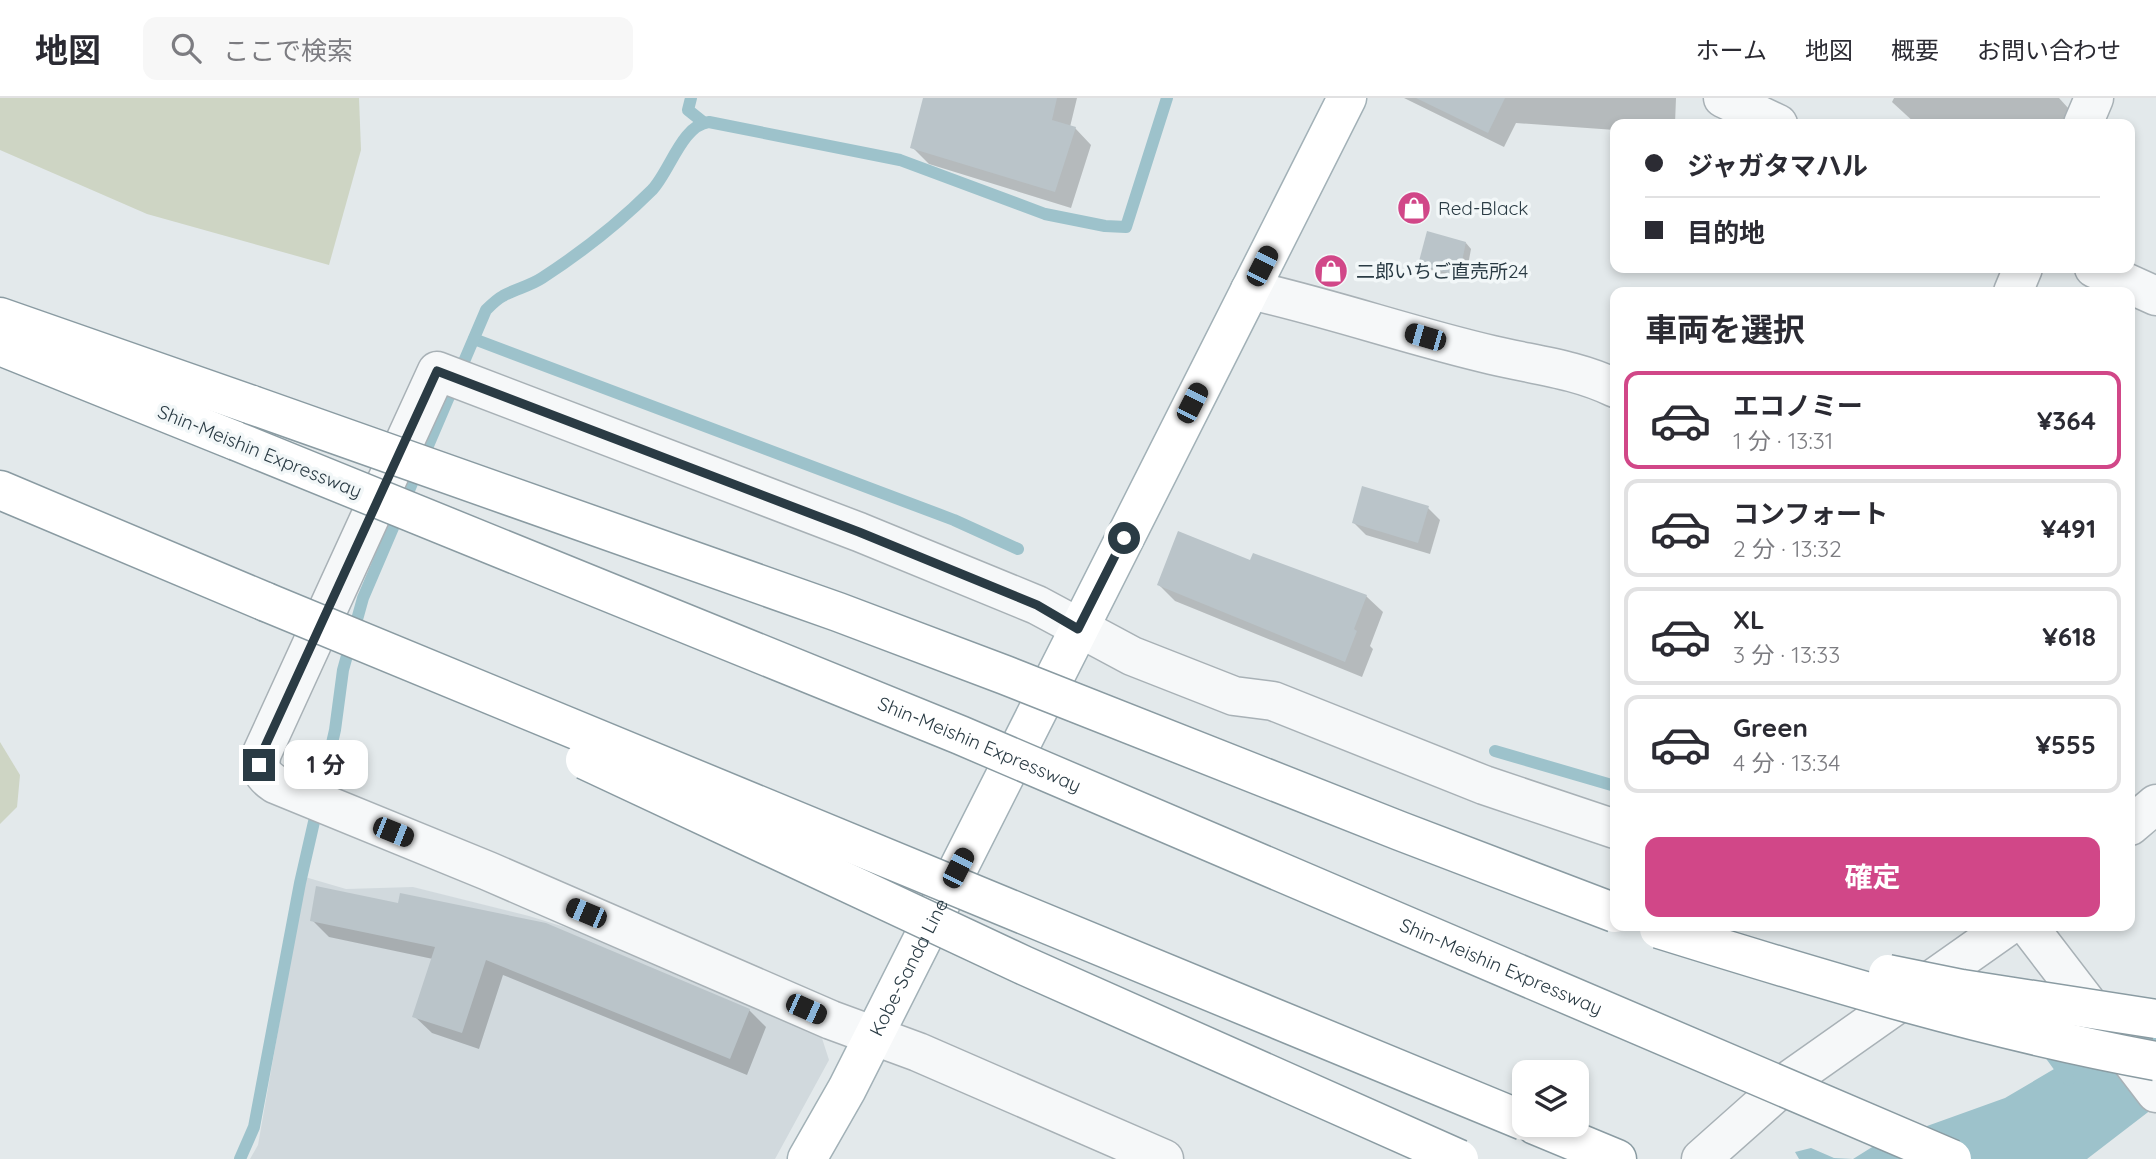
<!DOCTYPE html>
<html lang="ja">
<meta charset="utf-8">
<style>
:root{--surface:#fff;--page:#f7f7f7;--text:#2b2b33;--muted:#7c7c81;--line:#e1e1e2;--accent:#d14788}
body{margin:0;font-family:Quicksand,"Noto Sans JP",sans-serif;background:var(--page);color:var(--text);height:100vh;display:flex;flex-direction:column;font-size:26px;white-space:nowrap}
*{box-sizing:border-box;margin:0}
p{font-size:23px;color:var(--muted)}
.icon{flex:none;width:38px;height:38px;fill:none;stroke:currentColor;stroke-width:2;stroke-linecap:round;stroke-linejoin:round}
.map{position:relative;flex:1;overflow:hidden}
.panel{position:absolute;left:1610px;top:189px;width:525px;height:644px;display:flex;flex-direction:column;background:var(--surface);border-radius:14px;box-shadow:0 4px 10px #0003}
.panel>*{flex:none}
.banner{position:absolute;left:1610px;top:21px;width:525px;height:154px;border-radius:14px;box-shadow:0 4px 10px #0003;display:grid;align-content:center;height:154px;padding:0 35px;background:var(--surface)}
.fabs{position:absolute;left:1512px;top:962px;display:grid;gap:14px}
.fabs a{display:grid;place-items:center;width:77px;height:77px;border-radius:14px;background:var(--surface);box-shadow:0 4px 10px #0003;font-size:35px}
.end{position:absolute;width:32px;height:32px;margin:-16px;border:9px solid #2a3b44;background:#fff;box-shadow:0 0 0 4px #fff}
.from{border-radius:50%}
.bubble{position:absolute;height:49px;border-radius:14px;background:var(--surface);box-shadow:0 4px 10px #0003;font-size:23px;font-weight:700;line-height:49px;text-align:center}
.car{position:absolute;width:21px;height:42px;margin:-21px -10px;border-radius:9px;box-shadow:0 0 5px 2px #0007;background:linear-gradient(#222 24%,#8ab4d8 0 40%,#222 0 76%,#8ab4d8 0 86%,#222 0)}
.banner b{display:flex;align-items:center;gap:24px;height:66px;font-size:26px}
.banner b+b{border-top:2px solid var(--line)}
.banner i{width:18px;height:18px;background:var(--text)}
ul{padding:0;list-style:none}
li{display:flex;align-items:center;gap:21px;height:98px;margin:0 14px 10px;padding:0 21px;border:4px solid var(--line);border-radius:14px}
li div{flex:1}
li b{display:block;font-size:26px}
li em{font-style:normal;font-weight:700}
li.on{border-color:var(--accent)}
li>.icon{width:63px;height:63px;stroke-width:1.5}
h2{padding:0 35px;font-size:32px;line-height:84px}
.cta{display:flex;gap:14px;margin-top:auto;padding:14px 35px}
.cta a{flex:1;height:80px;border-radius:14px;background:var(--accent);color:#fff;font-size:28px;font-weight:700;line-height:80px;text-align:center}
header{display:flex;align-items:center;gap:42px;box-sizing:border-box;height:98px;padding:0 35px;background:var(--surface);border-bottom:2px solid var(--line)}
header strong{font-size:33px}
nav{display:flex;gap:38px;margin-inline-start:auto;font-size:24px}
.search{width:490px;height:63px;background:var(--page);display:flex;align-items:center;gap:18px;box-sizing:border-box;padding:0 24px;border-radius:14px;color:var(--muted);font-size:26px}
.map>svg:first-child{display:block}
</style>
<header>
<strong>地図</strong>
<div class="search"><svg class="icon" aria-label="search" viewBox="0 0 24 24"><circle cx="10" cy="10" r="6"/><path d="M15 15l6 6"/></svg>ここで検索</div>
<nav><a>ホーム</a><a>地図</a><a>概要</a><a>お問い合わせ</a></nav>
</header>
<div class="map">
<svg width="2156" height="1061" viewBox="0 0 2156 1061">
<rect width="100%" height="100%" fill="#e3e9eb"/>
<!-- built -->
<path fill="#d1d9dd" d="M 305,779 L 346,791 L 413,789 L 529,818 L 603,841 L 820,934 L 829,962 L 775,1061 L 250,1061 L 258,1047 Z"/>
<!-- green -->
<g fill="#ced5c4">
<path d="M 0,0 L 359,0 L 361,52 L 329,167 L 147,116 L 0,52 Z"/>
<path d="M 0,644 L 20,677 L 17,709 L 0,726 Z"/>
</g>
<!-- water -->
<path fill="#9dc2cb" d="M 2156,911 L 2156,1008 L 2087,1061 L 1799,1061 L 1795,1054 L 1811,1050 L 1834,1060 L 1853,1061 L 1877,1046 L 2005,1000 Z"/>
<!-- shadow -->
<g fill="#0003">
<path d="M 925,0 L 1077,0 L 1070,29 L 1075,30 L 1091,47 L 1071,110 L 929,66 L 912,49 Z"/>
<path d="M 1404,0 L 1676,0 L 1675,26 L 1615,26 L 1615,32 L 1516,25 L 1504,49 Z"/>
<path d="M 1894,0 L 2059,0 L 2069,11 L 2062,26 L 1916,26 L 1892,4 Z"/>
<path d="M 2130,134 L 2134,138 L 2130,148 Z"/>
<path d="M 1466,145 L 1471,151 L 1465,183 L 1426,172 L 1420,166 Z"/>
<path d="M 1760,191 L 1778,194 L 1759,194 Z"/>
<path d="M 1428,410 L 1440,422 L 1430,456 L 1366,437 L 1354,425 Z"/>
<path d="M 1251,464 L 1366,498 L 1383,514 L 1370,548 L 1373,551 L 1362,579 L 1175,503 L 1159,487 Z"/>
<path d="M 312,822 L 749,912 L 766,929 L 747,977 L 503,877 L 479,951 L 432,935 L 414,918 L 433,861 L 329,839 Z"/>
</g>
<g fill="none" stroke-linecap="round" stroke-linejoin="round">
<!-- stream -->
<g stroke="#9dc2cb" stroke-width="12">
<path d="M 691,0 L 688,12 L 703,24"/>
<path d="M 474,241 L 954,422 L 1018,451"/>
<path d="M 1495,653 L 1615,688"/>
<path d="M 2045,949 L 2069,982"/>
<path d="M 240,1061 L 254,1029 L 300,785 L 335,632 L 343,572 L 363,500 L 486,212 C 491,207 497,201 503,198 C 515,191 530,188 542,180 C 579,156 621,123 652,92 C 670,73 682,27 709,24 L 900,62 L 1045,116 L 1105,128 L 1126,129 L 1167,0"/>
</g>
</g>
<!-- building -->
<g fill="#bac4c9">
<path d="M 923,0 L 1057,0 L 1052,22 L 1076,29 L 1055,94 L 910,50 Z"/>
<path d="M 1416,0 L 1505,0 L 1488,35 Z"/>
<path d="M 1427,133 L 1466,144 L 1459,178 L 1418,167 Z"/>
<path d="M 1362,388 L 1429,408 L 1418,445 L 1352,425 Z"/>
<path d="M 1178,433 L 1250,462 L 1253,455 L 1367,497 L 1354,531 L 1357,533 L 1345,564 L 1157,487 Z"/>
<path d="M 316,788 L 398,805 L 400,795 L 546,825 L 750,911 L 730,961 L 486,862 L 462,935 L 412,919 L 435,849 L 310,823 Z"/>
</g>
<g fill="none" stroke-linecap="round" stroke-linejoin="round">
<!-- minor casing -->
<g stroke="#a8b1b6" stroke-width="41">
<g id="minor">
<path d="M 1723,0 L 1778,26"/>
<path d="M 2083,26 L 2094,0"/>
<path d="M 2094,170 L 2156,198"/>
<path d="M 1250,192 C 1331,210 1410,238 1492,257 C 1534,267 1576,271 1615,290"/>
<path d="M 2013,194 L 2023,170"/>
<path d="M 2130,728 L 2156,706"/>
<path d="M 2028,828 L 2156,995"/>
<path d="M 1164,1061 L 918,954 L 831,922 L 488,773 L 275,686 C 262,677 258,670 262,655 L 437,273 L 859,434 L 1037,507 L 1132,558 L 1234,598 L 1273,603 L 1484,687 L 1615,731"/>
<path d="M 1701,1061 L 1791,981 L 2008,828"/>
</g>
</g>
<!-- major casing -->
<g stroke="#a2b1b7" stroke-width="41">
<g id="major">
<path id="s1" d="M 807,1061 L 847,991 L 1347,0"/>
</g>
</g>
<!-- highway casing -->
<g stroke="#8a9ba2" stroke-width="41">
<g id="highway">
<path d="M 0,219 L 252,307"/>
<path d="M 0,248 L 236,343"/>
<path d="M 0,392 L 266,504"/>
<path d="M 1535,1027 L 1617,1061"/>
</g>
</g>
<!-- minor -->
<use href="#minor" stroke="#f6f8f9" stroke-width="38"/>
<!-- major -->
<use href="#major" stroke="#fff" stroke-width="38"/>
<!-- highway -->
<use href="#highway" stroke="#fff" stroke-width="38"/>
<!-- highway-bridge casing -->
<g stroke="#8a9ba2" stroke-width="41" stroke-linecap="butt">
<g id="highway-bridge">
<path d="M 252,307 L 838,514 L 1005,577 L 1400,733 L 1615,815"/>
<path id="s2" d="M 236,343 L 960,637 L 1952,1061"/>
<path d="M 266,504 L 1524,1023"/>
<path d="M 585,662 L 1023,867 L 1459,1061"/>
<path d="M 1659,831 C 1823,882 1987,932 2156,963"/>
<path d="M 1888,876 L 1962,891 L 2156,921"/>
</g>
</g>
<!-- highway-bridge -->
<use href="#highway-bridge" stroke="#fff" stroke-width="38"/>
</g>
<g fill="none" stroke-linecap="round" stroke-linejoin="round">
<!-- route -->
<path stroke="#2a3b44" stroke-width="9" d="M 259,667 L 262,655 L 437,273 L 859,434 L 1037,507 L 1078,531 L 1124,440"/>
</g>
<!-- icons -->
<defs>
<g id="shop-disc" transform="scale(1.75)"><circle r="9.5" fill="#d14788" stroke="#f2f7f8"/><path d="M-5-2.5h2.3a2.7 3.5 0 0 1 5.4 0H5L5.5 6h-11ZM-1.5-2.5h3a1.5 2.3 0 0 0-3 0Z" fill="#fff"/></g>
</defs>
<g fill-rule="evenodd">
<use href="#shop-disc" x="1414" y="110"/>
<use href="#shop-disc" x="1331" y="173"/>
</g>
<g text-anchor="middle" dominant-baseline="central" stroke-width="7" stroke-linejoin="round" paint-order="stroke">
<!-- poi labels -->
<g font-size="19" fill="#2a3b44" stroke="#f2f7f8" text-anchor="start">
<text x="1438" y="110">Red-Black</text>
<text x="1356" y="173">二郎いちご直売所24</text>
</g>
<!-- street labels -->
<g font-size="19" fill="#2a3b44" stroke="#f2f7f8">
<text transform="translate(260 353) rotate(22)">Shin-Meishin Expressway</text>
<text stroke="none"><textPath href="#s2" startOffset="803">Shin-Meishin Expressway</textPath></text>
<text stroke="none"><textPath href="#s2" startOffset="1370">Shin-Meishin Expressway</textPath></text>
<text stroke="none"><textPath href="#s1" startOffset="217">Kobe-Sanda Line</textPath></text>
</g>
</g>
</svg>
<div class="fabs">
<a><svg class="icon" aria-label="layers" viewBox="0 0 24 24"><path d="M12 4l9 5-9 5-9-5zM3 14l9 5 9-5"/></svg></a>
</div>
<i class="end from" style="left:1124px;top:440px"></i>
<i class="end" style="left:259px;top:667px"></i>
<div class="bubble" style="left:284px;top:642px;width:84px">1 分</div>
<i class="car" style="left:1262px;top:168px;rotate:27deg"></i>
<i class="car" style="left:1425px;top:239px;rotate:286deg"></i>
<i class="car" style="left:1192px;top:305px;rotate:27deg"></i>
<i class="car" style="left:393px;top:734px;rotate:112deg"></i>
<i class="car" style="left:958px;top:770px;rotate:27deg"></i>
<i class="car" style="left:586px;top:815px;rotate:293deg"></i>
<i class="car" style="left:806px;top:911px;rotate:114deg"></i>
<div class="banner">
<b><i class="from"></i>ジャガタマハル</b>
<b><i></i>目的地</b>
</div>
<section class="panel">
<h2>車両を選択</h2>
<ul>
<li class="on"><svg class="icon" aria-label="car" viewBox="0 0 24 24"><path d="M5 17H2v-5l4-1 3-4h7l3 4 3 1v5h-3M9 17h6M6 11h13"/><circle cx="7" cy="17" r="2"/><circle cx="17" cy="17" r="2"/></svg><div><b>エコノミー</b><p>1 分 · 13:31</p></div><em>¥364</em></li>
<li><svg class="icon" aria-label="car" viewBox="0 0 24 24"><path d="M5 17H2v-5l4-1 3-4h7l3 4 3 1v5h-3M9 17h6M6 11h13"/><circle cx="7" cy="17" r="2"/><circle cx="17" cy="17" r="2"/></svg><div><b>コンフォート</b><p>2 分 · 13:32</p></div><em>¥491</em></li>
<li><svg class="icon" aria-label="car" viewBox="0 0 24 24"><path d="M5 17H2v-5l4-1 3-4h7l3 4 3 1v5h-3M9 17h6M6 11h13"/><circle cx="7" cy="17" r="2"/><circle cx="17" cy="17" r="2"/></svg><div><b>XL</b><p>3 分 · 13:33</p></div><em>¥618</em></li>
<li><svg class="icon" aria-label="car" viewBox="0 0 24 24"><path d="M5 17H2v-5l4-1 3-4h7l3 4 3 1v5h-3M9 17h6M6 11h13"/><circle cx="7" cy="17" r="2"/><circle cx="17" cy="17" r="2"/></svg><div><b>Green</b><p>4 分 · 13:34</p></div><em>¥555</em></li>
</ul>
<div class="cta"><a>確定</a></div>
</section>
</div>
